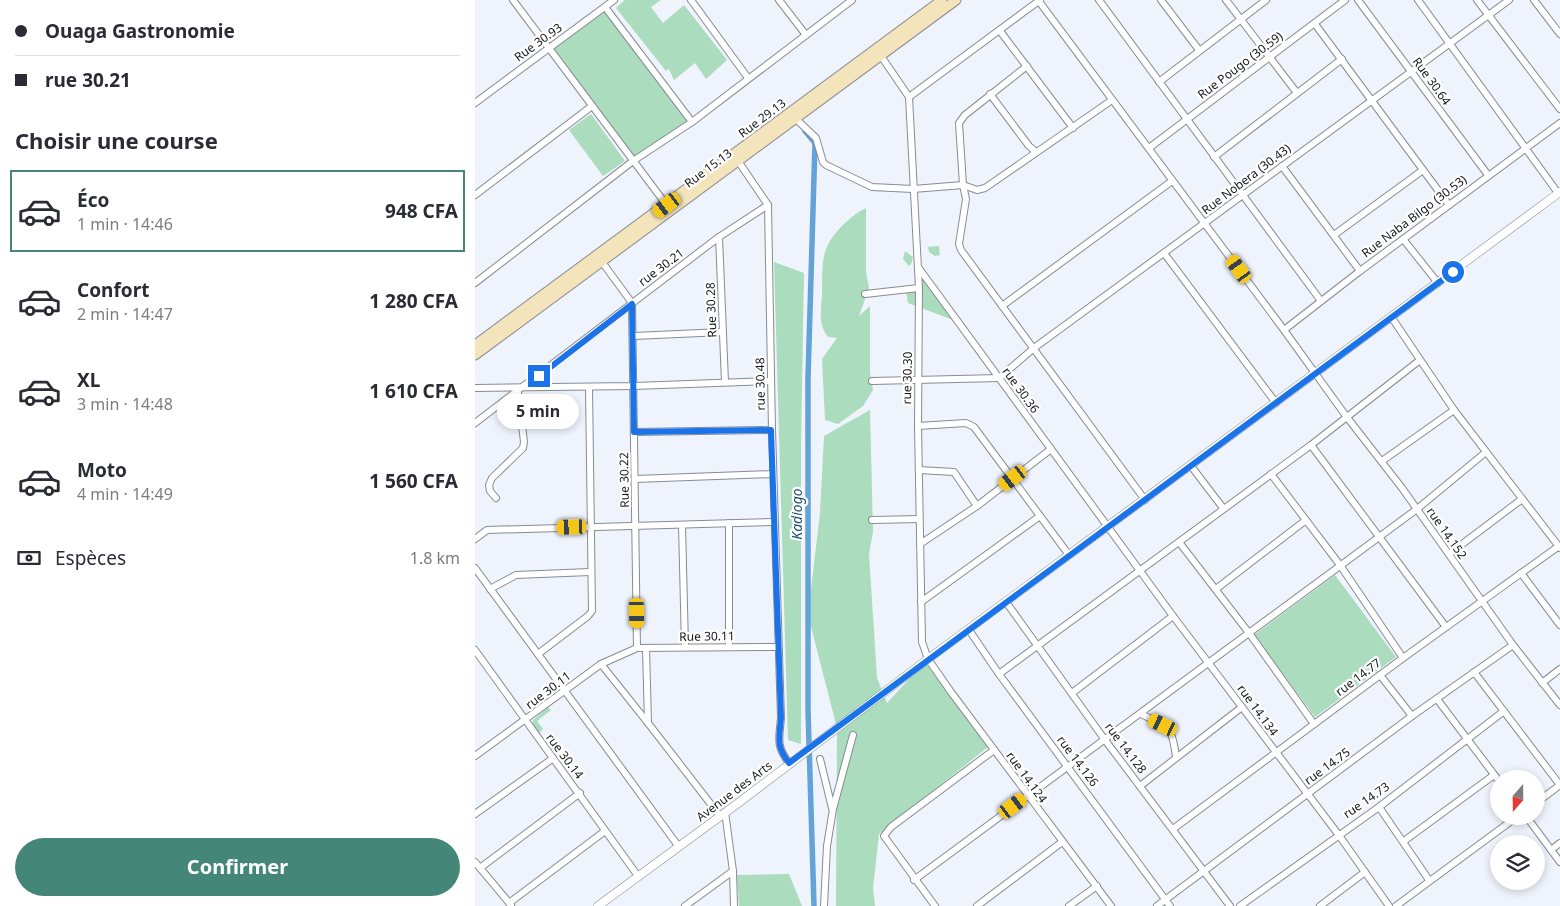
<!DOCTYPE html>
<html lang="fr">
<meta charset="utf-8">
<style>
:root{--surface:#fff;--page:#f2f2f3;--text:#2b2b33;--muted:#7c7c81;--line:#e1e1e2;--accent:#448677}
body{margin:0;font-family:"Noto Sans",sans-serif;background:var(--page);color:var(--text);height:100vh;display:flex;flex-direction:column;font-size:19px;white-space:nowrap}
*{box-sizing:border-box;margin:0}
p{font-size:16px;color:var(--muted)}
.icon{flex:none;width:28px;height:28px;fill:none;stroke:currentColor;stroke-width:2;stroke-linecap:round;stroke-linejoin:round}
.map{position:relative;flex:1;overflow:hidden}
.side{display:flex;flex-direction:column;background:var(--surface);width:475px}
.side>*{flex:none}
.banner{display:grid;align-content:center;height:110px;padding:0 15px;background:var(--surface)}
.needle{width:32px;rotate:200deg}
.buttons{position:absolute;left:1015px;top:770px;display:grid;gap:10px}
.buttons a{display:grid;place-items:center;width:55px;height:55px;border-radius:50%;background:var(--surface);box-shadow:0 2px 8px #0003;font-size:25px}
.end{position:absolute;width:22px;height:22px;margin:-11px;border:6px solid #1a73e8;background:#fff;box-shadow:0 0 0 2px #fff}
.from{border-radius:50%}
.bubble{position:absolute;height:35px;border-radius:18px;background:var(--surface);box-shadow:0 2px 8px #0003;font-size:16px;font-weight:700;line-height:35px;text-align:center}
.car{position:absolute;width:15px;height:30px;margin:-15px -8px;border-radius:6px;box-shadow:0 0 4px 1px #0007;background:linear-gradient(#f5c518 24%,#345 0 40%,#f5c518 0 76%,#345 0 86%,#f5c518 0)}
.banner b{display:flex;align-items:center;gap:18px;height:48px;font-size:19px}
.banner b+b{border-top:1px solid var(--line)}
.banner i{width:12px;height:12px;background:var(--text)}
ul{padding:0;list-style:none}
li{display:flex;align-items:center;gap:15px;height:82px;margin:0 10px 8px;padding:0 5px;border:2px solid transparent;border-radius:0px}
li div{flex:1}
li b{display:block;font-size:19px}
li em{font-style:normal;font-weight:700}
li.on{border-color:var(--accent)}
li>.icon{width:45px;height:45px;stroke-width:1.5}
h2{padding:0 15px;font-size:22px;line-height:60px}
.pay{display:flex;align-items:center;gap:12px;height:55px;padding:0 15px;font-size:19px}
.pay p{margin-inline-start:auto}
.cta{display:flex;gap:10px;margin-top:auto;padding:10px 15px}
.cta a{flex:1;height:58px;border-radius:30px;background:var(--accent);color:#fff;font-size:20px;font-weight:700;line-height:58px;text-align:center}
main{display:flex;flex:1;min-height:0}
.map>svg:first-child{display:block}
</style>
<main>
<section class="side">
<div class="banner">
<b><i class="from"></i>Ouaga Gastronomie</b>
<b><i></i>rue 30.21</b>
</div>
<h2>Choisir une course</h2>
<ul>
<li class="on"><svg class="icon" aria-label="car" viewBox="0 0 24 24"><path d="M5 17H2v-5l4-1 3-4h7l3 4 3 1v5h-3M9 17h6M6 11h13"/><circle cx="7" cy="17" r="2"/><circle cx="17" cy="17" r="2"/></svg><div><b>Éco</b><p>1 min · 14:46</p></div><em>948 CFA</em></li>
<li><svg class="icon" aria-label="car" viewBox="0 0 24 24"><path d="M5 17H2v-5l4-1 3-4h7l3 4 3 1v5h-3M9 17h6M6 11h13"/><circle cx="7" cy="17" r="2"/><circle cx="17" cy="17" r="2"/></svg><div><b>Confort</b><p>2 min · 14:47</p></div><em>1 280 CFA</em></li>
<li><svg class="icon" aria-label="car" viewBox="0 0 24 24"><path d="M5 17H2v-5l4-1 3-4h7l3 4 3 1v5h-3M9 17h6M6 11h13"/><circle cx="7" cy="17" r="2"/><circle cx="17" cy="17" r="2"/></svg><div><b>XL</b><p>3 min · 14:48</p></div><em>1 610 CFA</em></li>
<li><svg class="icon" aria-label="car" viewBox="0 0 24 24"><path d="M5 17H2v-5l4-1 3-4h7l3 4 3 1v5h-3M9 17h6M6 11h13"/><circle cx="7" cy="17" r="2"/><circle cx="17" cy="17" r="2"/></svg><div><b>Moto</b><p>4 min · 14:49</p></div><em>1 560 CFA</em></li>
</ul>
<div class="pay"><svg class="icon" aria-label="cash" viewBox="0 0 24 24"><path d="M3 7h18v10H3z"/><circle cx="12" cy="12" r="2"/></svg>Espèces<p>1.8 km</p></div>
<div class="cta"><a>Confirmer</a></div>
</section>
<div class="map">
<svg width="1085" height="906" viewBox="0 0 1085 906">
<rect width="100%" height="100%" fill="#eff3fc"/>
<!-- green -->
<g fill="#aadcbd">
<path d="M 150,0 L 186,0 L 176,7 L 188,23 L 209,5 L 252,60 L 231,79 L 220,63 L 199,80 L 194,69 L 191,71 L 141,8 Z"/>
<path d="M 131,8 L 216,121 L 159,159 L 75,47 Z"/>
<path d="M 116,114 L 150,161 L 128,176 L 94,130 Z"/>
<path d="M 391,208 L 391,272 L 394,288 L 384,316 L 395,306 L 395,373 L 398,390 L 388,406 L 363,424 L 350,420 L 347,359 L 362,338 L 353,337 C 343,325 346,309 347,294 C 348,265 344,252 364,229 C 373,220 379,214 391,208 Z"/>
<path d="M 464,246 L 465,255 L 460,256 L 454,252 L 453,247 Z"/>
<path d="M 430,251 L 438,257 L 436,264 L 434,266 L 428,259 Z"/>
<path d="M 299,262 L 329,273 L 326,446 L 326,744 L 313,740 Z"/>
<path d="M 446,273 L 478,320 L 433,303 L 431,291 L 446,290 Z"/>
<path d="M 395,410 L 398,532 L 394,554 L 402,678 L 412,703 L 450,662 L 513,747 L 404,834 L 398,888 L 400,906 L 361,906 L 362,728 L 333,615 L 345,513 L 349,436 Z"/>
<path d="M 860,575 L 921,657 L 840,717 L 779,635 Z"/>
<path d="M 73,707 L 76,710 L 62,721 L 68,729 L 63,734 L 58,727 L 58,720 Z"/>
<path d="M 314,874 L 327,906 L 264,906 L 262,875 Z"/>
</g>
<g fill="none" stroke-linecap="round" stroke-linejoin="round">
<!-- canal -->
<path stroke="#64a3d7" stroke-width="5.5" d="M 330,131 L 340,143 L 333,378 L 333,710 L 339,906"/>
<!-- minor casing -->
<g stroke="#878b93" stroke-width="8">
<g id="minor">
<path d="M 38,0 L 193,207"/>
<path d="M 216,0 L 273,78"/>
<path d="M 304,0 L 331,35"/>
<path d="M 563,0 L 809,330 L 871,416 L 927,488 L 1038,645 L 1085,705"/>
<path d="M 624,0 L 846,301"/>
<path d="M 686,0 L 724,50"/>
<path d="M 751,0 L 822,93"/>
<path d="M 883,0 L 1013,175"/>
<path d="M 943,0 L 1083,193"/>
<path d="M 1002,0 L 1085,109"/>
<path d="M 1059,0 L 1085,34"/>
<path d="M 130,7 L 217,122"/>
<path d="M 840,24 L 974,205"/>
<path d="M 525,31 L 598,128"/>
<path d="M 406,56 L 434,97"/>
<path d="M 552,66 L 490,115 L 484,123 L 488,185 L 491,199 L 484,244 L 486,250 L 670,500"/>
<path d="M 684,82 L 791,0"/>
<path d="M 515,94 L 554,146 L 561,152"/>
<path d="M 434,97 L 444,288 L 443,426 L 447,642 L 453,659 L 476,692 L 636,906"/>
<path d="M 434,97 L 565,0"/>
<path d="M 0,103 L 139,0"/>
<path d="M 321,119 L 341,138 L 348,162 L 351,165 L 397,187 L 438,189 L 488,185 L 502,190 L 510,188 L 637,100"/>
<path d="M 674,148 L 870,0"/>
<path d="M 739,157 L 867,59"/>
<path d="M 263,161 L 293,205 L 297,430 L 306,718 C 304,739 301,746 314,763"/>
<path d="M 807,166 L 885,271"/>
<path d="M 0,195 L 117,106"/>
<path d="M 859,235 L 948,170"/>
<path d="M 244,237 L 250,382"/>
<path d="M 928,239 L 963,283"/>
<path d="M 689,253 L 801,403"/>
<path d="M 127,262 L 157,303 L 162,648"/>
<path d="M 443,267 L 698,616 L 863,834 L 914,906"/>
<path d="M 0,283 L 158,161 L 217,122 L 377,0"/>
<path d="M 390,294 L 444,288"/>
<path d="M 527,306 L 697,181"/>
<path d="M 917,318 L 979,410 L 1085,548"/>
<path d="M 809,330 L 885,271 L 1085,123"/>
<path d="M 159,336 L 248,332"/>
<path d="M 397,381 L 524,378 L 559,348 L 1034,0"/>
<path d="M 0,388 L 159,386 L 296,381"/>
<path d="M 0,423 L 244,237 L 293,205"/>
<path d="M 443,426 L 491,423 L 499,427 L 594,555"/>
<path d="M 159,432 L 297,430"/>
<path d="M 836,445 L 971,627"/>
<path d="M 907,461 L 979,410"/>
<path d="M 716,466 L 748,508"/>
<path d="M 444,470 L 479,472 L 502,506"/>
<path d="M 796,474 L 865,565 L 928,658"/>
<path d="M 160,479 L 298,474"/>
<path d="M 21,498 L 15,491 L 14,485 L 17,478 L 48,448 L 49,442 L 43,392"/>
<path d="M 397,520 L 444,519"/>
<path d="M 254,523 L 254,646"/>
<path d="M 207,525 L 210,647"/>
<path d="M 0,539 L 12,530 L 299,522"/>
<path d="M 704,542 L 774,633 L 839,724"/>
<path d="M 445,544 L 502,506 L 576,449"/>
<path d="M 974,554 L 1047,499"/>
<path d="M 0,568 L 204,847"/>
<path d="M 1046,573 L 1085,625"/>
<path d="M 15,589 L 41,575 L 115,572"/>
<path d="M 741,589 L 831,520"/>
<path d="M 446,602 L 565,516"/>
<path d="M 531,602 L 630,740 L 755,906"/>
<path d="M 494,630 L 524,674 L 695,906"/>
<path d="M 171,648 L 173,723 L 245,816"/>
<path d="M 0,650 L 163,876"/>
<path d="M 63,654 L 113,616 L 117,611 L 114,387"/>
<path d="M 126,664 L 173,723"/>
<path d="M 999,672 L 1085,785"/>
<path d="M 524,674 L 836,445 L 945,360"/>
<path d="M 905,675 L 937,716"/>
<path d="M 1067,683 L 1085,669"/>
<path d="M 597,693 L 698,616"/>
<path d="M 962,699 L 1024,781"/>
<path d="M 666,714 C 694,728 697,725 701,757"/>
<path d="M 0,756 L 126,664 L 162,648 L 303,647"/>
<path d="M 345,759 L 357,808"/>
<path d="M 665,786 L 767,707"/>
<path d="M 1061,803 L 1085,785"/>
<path d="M 904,807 L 954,880"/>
<path d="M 250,812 L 258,871 L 259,906"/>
<path d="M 0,814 L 77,759"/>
<path d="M 1051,816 L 1085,862"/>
<path d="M 698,829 L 928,658 L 1084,546"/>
<path d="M 929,841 L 1019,775"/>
<path d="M 1076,850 L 1085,843"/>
<path d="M 0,862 L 36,905"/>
<path d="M 5,868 L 105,793"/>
<path d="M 439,880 L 942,509 L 1011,452"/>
<path d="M 34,903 L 130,831"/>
<path d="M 210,906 L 258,871"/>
<path d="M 349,906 L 352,846 L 358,809 L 378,735"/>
<path d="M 460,906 L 409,836 L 416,827 L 519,750"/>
<path d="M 502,906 L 587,842"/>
<path d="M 594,906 L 622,886"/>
<path d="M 682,906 L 937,716 L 1038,645"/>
<path d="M 765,906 L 904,807 L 1029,711"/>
<path d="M 845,906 L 890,872"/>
<path d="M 921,906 L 1043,816"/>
</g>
</g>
<!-- tertiary casing -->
<g stroke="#878b93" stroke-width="9">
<path id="tertiary" d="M 123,906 L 266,801 L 453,659 L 1085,192"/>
</g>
<!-- secondary casing -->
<g stroke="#878b93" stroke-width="11">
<g id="secondary">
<path d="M 0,345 L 467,0"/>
<path d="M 0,355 L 481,0"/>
</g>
</g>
<!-- minor -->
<use href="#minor" stroke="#fff" stroke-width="6"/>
<!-- tertiary -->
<use href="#tertiary" stroke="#fff" stroke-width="8"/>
<!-- secondary -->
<use href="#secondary" stroke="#f4e4bc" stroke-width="9"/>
</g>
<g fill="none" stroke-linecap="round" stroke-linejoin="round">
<!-- route -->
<path stroke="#1a73e8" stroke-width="6" d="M 64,376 L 157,304 L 159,432 L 296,430 L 306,718 C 304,739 301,746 314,763 L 978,272"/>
</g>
<g text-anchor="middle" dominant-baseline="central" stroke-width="4.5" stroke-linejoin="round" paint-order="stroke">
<!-- street labels -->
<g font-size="12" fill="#151619" stroke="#fff">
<text transform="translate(63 42) rotate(-36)">Rue 30.93</text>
<text transform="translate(765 65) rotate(-37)">Rue Pougo (30.59)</text>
<text transform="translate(957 81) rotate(54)">Rue 30.64</text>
<text transform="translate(287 118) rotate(-37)">Rue 29.13</text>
<text transform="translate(233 168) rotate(-37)">Rue 15.13</text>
<text transform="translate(771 179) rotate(-37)">Rue Nobera (30.43)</text>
<text transform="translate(939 216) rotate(-37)">Rue Naba Bilgo (30.53)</text>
<text transform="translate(186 267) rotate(-37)">rue 30.21</text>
<text transform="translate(236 310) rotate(-92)">Rue 30.28</text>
<text transform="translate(432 378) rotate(-89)">rue 30.30</text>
<text transform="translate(285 384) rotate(-91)">rue 30.48</text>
<text transform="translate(546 390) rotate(54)">rue 30.36</text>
<text transform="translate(149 480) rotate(-91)">Rue 30.22</text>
<text transform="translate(972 533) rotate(55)">rue 14.152</text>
<text transform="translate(232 636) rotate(-1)">Rue 30.11</text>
<text transform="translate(883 677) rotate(-37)">rue 14.77</text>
<text transform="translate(73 690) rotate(-37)">rue 30.11</text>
<text transform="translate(783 710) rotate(54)">rue 14.134</text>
<text transform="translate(651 748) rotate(53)">rue 14.128</text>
<text transform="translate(90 756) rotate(53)">rue 30.14</text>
<text transform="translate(603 761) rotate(53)">rue 14.126</text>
<text transform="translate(852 766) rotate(-36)">rue 14.75</text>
<text transform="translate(552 777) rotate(54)">rue 14.124</text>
<text transform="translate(259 791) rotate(-37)">Avenue des Arts</text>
<text transform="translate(891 800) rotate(-35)">rue 14.73</text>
</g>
<!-- water labels -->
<g font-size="14" font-style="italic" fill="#1f4e71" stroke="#fff">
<text transform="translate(321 514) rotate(-90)">Kadiogo</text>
</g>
</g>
</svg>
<div class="buttons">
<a><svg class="needle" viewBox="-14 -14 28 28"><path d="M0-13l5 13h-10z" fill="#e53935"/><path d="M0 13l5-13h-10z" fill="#7c7c81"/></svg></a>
<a><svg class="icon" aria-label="layers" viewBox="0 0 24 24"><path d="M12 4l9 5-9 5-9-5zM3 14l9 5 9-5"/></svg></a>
</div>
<i class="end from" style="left:978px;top:272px"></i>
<i class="end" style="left:64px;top:376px"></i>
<div class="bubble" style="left:22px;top:394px;width:82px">5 min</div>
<i class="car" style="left:192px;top:205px;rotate:233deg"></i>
<i class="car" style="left:764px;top:269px;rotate:324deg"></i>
<i class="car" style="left:538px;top:478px;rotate:232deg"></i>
<i class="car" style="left:97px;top:527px;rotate:268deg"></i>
<i class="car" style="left:162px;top:613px;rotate:179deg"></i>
<i class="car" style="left:688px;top:725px;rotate:296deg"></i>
<i class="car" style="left:538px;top:806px;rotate:53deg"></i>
</div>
</main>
